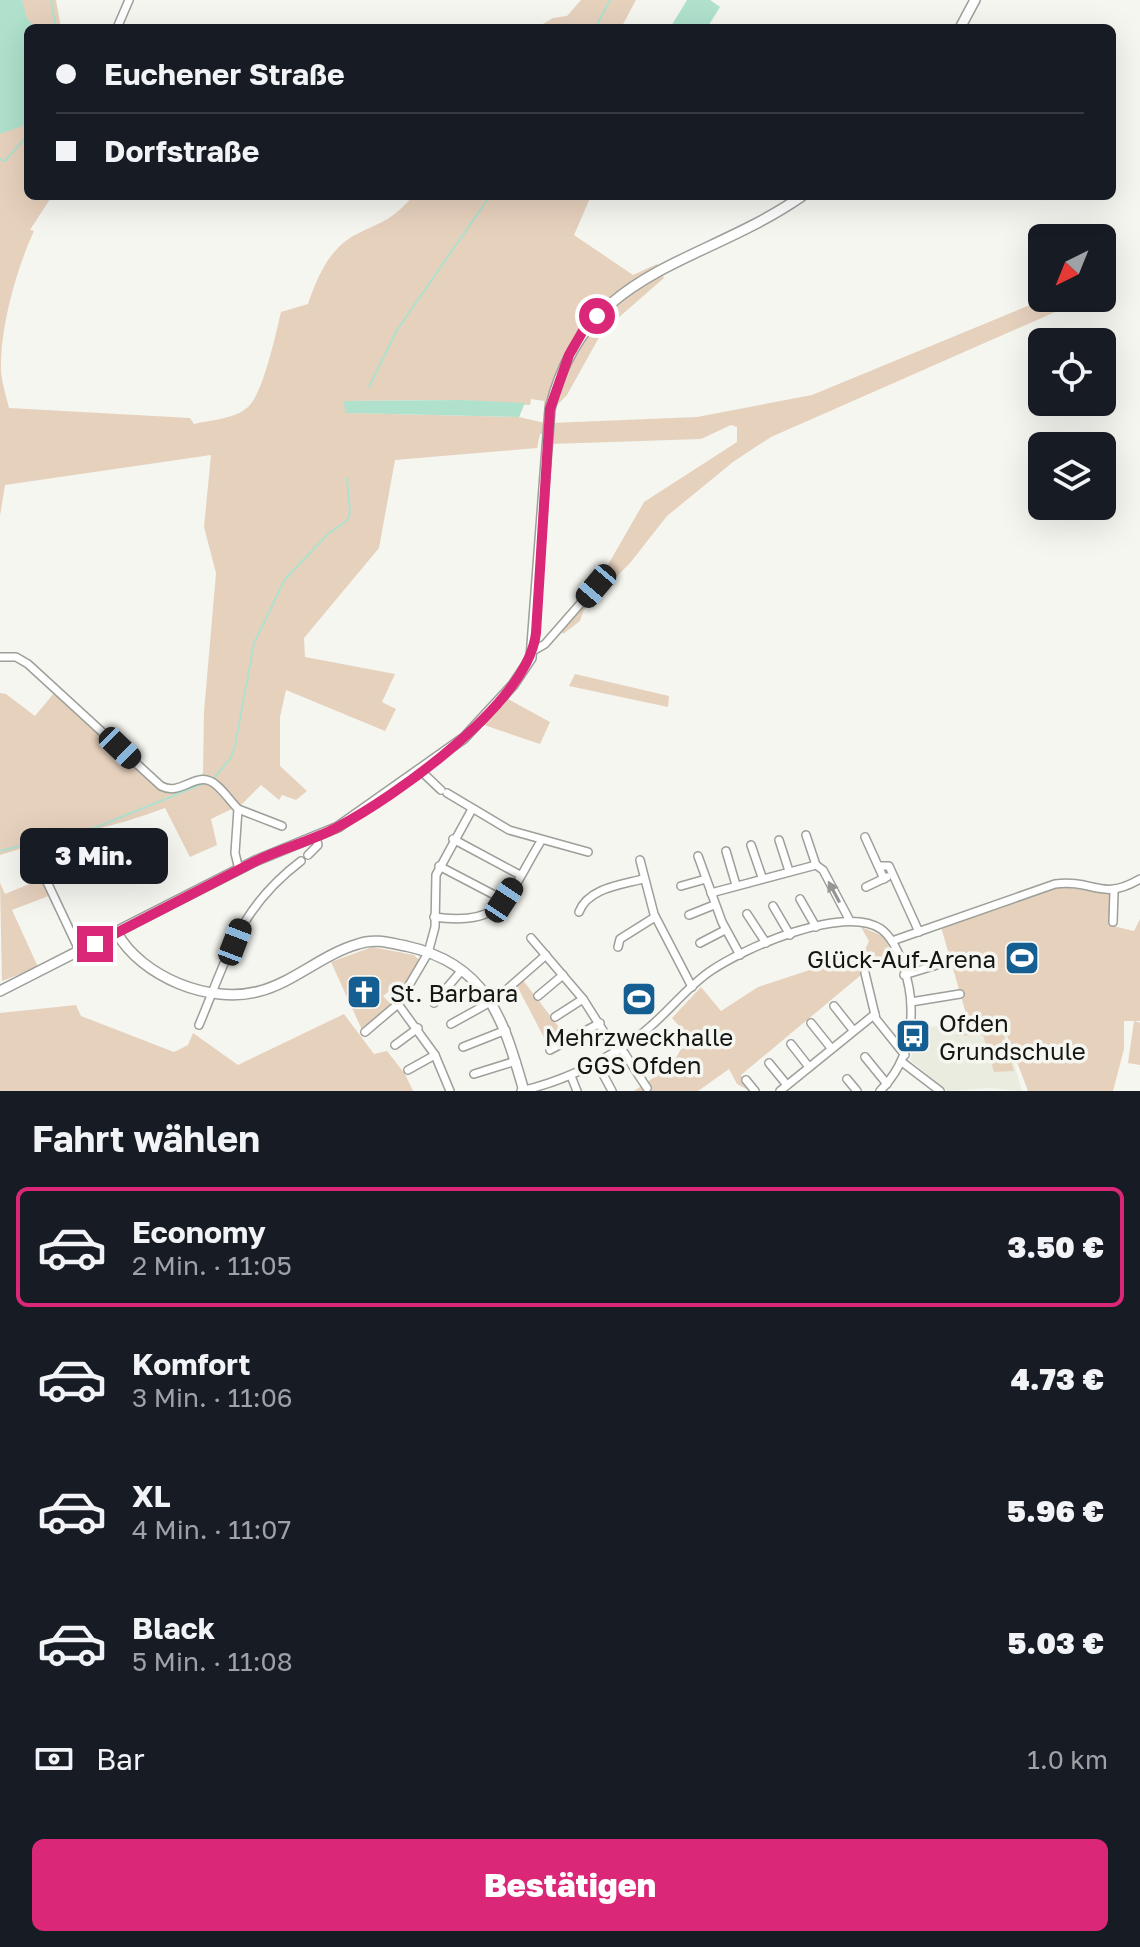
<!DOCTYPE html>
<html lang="de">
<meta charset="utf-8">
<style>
:root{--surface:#171b24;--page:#242831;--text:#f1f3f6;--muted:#9ea1a6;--line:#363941;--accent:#db2777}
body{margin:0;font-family:"Golos Text",sans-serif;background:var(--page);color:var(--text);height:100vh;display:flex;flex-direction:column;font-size:30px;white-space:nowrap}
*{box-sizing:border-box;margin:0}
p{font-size:26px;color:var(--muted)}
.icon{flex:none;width:44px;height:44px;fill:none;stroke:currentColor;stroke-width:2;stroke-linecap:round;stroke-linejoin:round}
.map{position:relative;height:1091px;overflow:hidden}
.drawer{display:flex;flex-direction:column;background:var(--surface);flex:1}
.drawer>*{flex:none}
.top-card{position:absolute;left:24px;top:24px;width:1092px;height:176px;border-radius:12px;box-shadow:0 8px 32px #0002;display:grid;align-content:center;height:176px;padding:0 32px;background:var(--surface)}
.needle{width:52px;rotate:223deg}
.tools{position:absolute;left:1028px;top:224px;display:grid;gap:16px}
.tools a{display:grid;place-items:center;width:88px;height:88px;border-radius:12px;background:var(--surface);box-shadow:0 8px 32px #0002;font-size:40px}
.end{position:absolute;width:36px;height:36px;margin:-18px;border:10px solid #db2777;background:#fff;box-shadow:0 0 0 4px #fff}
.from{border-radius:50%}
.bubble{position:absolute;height:56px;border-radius:12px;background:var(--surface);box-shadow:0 8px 32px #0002;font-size:26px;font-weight:800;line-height:56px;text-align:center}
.car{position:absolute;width:24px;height:48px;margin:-24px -12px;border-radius:10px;box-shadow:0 0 6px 2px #0007;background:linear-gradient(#222 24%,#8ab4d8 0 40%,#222 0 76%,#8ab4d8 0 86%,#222 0)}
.top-card b{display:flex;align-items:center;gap:28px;height:76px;font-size:30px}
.top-card b+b{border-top:2px solid var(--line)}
.top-card i{width:20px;height:20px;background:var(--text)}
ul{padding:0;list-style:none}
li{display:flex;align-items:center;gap:24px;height:120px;margin:0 16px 12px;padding:0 16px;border:4px solid transparent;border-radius:12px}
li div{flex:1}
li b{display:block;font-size:30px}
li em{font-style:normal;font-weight:800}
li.active{border-color:var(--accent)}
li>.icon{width:72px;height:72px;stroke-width:1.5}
h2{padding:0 32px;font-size:36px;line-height:96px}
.pay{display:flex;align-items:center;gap:20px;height:88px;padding:0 32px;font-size:30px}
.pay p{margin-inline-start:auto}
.cta{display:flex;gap:16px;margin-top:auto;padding:16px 32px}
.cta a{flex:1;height:92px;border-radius:12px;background:var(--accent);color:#fff;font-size:32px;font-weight:800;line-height:92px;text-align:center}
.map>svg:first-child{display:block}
</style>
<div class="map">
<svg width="1140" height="1091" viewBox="0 0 1140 1091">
<rect width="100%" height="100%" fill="#f5f6f0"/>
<!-- built -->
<path fill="#e9ecde" d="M 1002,1023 L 1022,1091 L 990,1088 L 947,1091 L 910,1060 L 919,1035 L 916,1031 L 921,1027 Z"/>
<!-- green -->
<g fill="#e6d1bd">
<path d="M 0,0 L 56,0 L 61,28 L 28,28 L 28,196 L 52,196 L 30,230 L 34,231 C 16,270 0,328 1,371 C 2,383 6,396 9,408 L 190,418 L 194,424 C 211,420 235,419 248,407 C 263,394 276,333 281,312 L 308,304 C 317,277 330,247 357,234 C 385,220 391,221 413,196 L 591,196 L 574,235 L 633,275 L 657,264 L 664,278 L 602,332 L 567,395 L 553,409 L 544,406 L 544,401 L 531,399 L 530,405 L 461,400 L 344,401 L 347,413 L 519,417 L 545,423 L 544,434 L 540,434 L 537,448 L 395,460 L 379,548 L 304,638 L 305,657 L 395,674 L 382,702 L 396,709 L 385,731 L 286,690 L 280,717 L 280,766 L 307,791 L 296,800 L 282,795 L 279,800 L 261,785 L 242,804 L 211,819 L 217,845 L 190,857 L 165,808 C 111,829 55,837 0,855 L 0,693 L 6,694 L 35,716 L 59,687 L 162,783 L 171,787 L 203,774 L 204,712 L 216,573 L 204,527 L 211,455 L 5,485 L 0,516 Z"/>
<path d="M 581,0 L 636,0 L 621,28 L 536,28 L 553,18 L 567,16 Z"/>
<path d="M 1047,298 L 1087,298 L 771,437 L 733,462 L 667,516 L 630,563 L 584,610 L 580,621 L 563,634 L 557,625 L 605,570 L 644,502 L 737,442 L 737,427 L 731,425 L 701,439 L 551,444 L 551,423 L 697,417 L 812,395 Z"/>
<path d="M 575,674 L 669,696 L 668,707 L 569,686 Z"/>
<path d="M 508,699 L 550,722 L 540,744 L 484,725 Z"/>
<path d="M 44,878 L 51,895 L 12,910 L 38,967 L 2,981 L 0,883 L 5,894 Z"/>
<path d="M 1055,886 L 1112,894 L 1109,925 L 1134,931 L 1140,919 L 1140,1021 L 1135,1021 L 1140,1023 L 1140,1065 L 1128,1063 L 1134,1021 L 1124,1021 L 1124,1049 L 1113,1091 L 1028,1091 L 1002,1023 L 969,1024 L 941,927 Z"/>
<path d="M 861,927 L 883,936 L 891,950 L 741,1075 L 750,1091 L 737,1084 L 729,1069 L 698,1091 L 634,1091 L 672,1065 L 688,1036 L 672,1018 L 701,987 L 721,1011 L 758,987 L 864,952 L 869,941 Z"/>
<path d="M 372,947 L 414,955 L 419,960 L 405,989 L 396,986 L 383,996 L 393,1006 L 363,1032 L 331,962 Z"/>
<path d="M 522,979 L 568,1039 L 550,1049 L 516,984 Z"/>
<path d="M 76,1005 L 81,1016 L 174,1052 L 188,1045 L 193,1033 L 238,1065 L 344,1014 L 374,1054 L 387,1051 L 405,1074 L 413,1091 L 0,1091 L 0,1013 Z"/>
<path d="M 1001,1025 L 1014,1071 L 994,1072 L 983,1035 L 957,1036 L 954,1028 Z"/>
</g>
<!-- water -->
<g fill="#afe1cd">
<path d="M 0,0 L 22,0 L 27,19 L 37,28 L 28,28 L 28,124 L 0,134 Z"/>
<path d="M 687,0 L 710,0 L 720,7 L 707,28 L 670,28 Z"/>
<path d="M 461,400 L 525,403 L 519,417 L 346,413 L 343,401 Z"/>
</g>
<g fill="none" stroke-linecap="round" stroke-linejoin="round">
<!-- stream -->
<g stroke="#afe1cd" stroke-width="2">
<path d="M 51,0 L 56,28"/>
<path d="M 595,28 L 610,0"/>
<path d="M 0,159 L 5,161 L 28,135"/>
<path d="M 369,387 L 397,330 L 490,196"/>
<path d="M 213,779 L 230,759 L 235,746 L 254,643 L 285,579 L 329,533 L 347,521 L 350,512 L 347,478"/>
<path d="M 0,851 L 97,827 L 207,782"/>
</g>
<!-- street casing -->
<g stroke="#9d9f99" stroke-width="10">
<g id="street">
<path d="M 117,28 L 129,0"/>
<path d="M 533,651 L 545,644 L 608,572"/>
<path d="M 0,657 L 16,657 L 28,664 L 161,786 C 180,796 193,774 210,781 C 220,785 230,801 238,809 L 235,853 L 239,870"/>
<path d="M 421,771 L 441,790"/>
<path d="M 447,793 L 509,830 L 588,852"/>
<path d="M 238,809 L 282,826"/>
<path d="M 806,835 L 816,865 L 823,870 L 850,921"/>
<path d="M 865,837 L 884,879"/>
<path d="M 453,839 L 520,875"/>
<path d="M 779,840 L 789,871"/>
<path d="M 751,845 L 762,877"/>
<path d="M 31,848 L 80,952"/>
<path d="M 726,851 L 736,885"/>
<path d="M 308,855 L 318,845 L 316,837"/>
<path d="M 698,856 L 722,922 L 740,955"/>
<path d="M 640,860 L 654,914 L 692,987"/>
<path d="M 439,866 L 504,900"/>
<path d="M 879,866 L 889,866 L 919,932"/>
<path d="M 681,886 L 706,879"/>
<path d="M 866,887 L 887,877"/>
<path d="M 711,893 L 816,865"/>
<path d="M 800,899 L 816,927"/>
<path d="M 773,906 L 790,935"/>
<path d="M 579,912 C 588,888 621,885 643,879"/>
<path d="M 747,914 L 766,943"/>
<path d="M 689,915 L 714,905"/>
<path d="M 434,917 C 506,927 508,895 541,841"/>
<path d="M 1113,922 L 1114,892"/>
<path d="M 531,938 L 583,999 L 616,1051"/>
<path d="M 892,941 L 1055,884 C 1095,879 1100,902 1140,879"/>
<path d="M 700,943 L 725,930"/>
<path d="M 618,947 L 620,939 L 655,917"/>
<path d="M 865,973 L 876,1019 L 905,1055"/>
<path d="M 904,975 L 950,961"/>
<path d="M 538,996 L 563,975"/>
<path d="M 911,1002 L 960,994"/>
<path d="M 434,1003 L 462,970"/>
<path d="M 398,1004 L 435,1055 L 450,1091"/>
<path d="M 834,1006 L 853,1030"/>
<path d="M 555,1017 L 583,999"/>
<path d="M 811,1023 L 831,1048"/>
<path d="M 451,1024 L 496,999 L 546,955"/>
<path d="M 199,1025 C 228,956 239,908 301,861"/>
<path d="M 365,1032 L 398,1004 L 428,953 L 435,927 L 436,875 L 471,811"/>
<path d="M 791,1044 L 809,1067"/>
<path d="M 395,1045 L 418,1028"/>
<path d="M 463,1047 L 506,1030"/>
<path d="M 621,1048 L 647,1088"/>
<path d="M 550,1050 L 600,1023"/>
<path d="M 865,1057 L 887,1084"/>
<path d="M 902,1062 L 940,1091"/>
<path d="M 597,1063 L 612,1091"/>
<path d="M 769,1063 L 787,1085"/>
<path d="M 408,1070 L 435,1055"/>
<path d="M 474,1074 L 516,1061"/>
<path d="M 571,1076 L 577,1091"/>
<path d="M 847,1079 L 857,1091"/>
<path d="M 746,1080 L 755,1091"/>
<path d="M 521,1091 C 561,1082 598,1064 632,1041 C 661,1022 681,992 709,972 C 743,948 844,904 881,929 C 900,943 911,986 911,1008 C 912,1040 903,1068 880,1091"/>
<path d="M 780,1091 L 875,1014"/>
</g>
</g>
<!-- secondary casing -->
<g stroke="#9d9f99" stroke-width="12">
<g id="secondary">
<path d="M 960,28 L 975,0"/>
<path d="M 117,933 C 142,977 210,1005 260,991 C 294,982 323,954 358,944 C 374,938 390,943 406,946 C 488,964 503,1019 524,1091"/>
<path d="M 0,991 L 255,861 L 338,827 L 464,738 L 513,685 L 531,658 L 550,409 C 584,267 700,267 802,196"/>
</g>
</g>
<!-- street -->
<use href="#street" stroke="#fff" stroke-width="7"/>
<!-- secondary -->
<use href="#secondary" stroke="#fff" stroke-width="9"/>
</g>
<!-- one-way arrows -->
<defs><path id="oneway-solid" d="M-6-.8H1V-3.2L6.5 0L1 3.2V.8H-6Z" transform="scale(2)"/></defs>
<use fill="#969695" href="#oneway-solid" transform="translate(834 892) rotate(-118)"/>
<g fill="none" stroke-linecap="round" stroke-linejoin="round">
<!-- route -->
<path stroke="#db2777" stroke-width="10" d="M 95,944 C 147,917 199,890 252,863 C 279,849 309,842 336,828 C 396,796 528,703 536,633 L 550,409 L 569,355 L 584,329 L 597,316"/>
</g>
<!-- icons -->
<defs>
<g id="stadium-square" transform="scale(1.8)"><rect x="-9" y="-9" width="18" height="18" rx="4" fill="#145e91" stroke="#f5f6f0"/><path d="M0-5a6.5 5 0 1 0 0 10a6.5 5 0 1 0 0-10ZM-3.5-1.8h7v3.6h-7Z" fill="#fff"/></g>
<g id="church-square" transform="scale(1.8)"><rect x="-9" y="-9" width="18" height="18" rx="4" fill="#145e91" stroke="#f5f6f0"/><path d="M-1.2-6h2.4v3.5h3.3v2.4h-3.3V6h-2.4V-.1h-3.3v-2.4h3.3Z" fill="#fff"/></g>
<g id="bus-square" transform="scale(1.8)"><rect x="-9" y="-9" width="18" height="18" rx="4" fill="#145e91" stroke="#f5f6f0"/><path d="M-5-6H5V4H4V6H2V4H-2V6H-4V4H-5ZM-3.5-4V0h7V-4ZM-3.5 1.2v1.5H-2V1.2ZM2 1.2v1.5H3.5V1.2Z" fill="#fff"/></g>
</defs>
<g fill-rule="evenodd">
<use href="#stadium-square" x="1022" y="958"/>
<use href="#church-square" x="364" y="992"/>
<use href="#stadium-square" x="639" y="999"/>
<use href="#bus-square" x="913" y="1036"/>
</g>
<g text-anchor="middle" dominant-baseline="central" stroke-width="7" stroke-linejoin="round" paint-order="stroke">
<!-- poi labels -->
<g font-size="24" fill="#151614" stroke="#f5f6f0" text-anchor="start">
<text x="996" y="958" text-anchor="end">Glück-Auf-Arena</text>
<text x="390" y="992">St. Barbara</text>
<text x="939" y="1022">Ofden<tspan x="939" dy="28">Grundschule</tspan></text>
<text x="639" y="1036" text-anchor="middle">Mehrzweckhalle<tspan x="639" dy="28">GGS Ofden</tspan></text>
</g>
</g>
</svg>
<div class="tools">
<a><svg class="needle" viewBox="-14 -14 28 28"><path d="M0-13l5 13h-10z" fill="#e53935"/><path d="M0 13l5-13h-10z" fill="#9ea1a6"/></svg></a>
<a><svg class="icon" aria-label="locate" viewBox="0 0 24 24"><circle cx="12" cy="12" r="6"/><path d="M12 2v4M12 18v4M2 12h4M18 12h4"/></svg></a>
<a><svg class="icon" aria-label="layers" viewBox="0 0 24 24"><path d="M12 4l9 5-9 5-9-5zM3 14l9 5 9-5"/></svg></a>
</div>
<i class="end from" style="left:597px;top:316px"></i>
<i class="end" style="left:95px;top:944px"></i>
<div class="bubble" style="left:20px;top:828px;width:148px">3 Min.</div>
<i class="car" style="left:596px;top:586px;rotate:220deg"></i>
<i class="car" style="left:120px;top:748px;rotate:134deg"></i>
<i class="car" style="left:504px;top:900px;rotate:33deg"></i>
<i class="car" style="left:235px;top:942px;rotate:21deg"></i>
<div class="top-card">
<b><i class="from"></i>Euchener Straße</b>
<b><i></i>Dorfstraße</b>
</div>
</div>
<section class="drawer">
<h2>Fahrt wählen</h2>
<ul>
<li class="active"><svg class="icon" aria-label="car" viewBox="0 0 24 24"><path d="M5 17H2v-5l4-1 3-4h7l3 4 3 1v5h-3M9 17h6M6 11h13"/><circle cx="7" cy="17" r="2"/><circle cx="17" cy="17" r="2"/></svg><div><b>Economy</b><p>2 Min. · 11:05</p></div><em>3.50 €</em></li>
<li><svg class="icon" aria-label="car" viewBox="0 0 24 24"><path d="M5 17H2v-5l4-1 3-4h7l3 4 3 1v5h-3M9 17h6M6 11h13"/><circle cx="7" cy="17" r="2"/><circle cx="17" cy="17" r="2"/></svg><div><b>Komfort</b><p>3 Min. · 11:06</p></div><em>4.73 €</em></li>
<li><svg class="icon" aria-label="car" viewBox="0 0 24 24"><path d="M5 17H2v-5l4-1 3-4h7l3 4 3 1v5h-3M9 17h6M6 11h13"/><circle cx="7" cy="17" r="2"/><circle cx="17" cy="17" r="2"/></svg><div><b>XL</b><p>4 Min. · 11:07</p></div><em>5.96 €</em></li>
<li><svg class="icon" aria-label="car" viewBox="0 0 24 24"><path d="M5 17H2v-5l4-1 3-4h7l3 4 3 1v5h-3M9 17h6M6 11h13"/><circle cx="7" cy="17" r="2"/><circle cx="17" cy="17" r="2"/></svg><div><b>Black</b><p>5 Min. · 11:08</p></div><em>5.03 €</em></li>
</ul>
<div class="pay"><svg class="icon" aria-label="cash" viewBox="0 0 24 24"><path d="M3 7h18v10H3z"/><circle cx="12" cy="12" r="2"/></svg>Bar<p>1.0 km</p></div>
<div class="cta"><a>Bestätigen</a></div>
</section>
